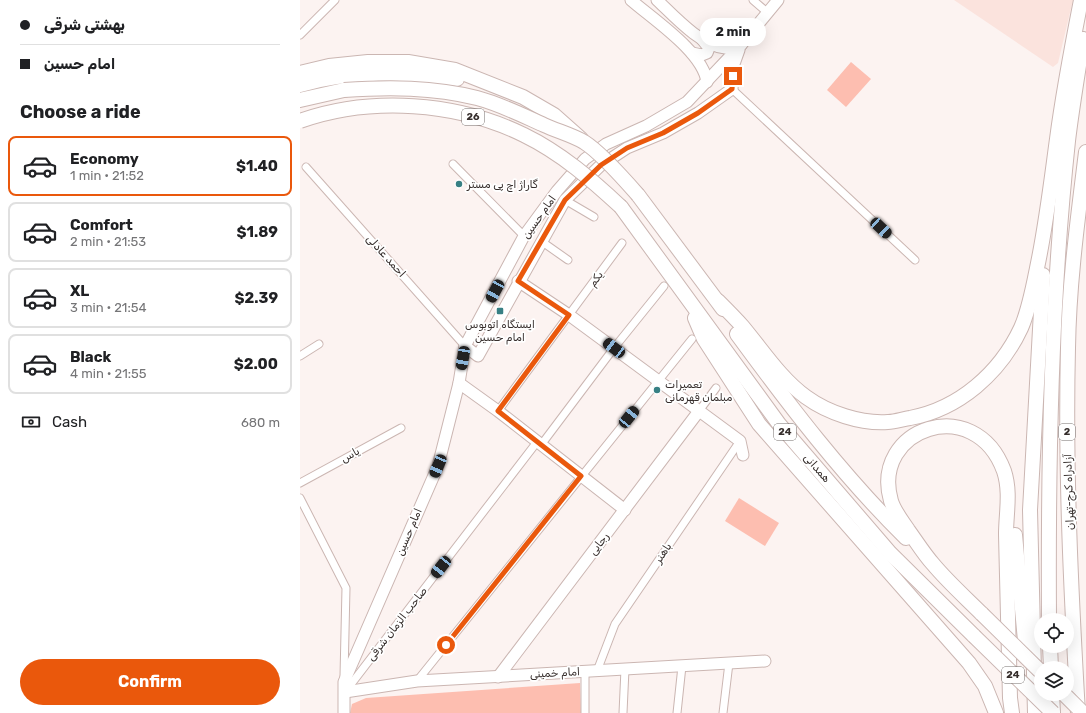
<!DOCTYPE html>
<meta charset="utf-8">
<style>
:root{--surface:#fff;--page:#f6f6f6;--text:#202124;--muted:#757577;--line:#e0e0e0;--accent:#ea580c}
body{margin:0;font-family:Rubik,Vazirmatn,sans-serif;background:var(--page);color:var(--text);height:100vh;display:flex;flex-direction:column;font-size:15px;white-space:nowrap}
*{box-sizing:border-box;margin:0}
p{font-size:13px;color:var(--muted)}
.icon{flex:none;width:22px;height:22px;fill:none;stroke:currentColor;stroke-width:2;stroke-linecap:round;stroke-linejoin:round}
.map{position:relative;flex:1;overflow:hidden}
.side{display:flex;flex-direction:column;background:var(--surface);width:300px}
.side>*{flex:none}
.hud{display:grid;align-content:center;height:88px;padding:0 20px;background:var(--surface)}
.buttons{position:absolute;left:734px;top:613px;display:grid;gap:8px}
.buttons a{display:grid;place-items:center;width:40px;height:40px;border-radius:50%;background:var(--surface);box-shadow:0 4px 16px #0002;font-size:20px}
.end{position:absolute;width:18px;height:18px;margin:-9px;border:5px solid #ea580c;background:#fff;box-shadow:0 0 0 2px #fff}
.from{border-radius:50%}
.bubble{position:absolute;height:28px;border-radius:14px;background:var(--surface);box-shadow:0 4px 16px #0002;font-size:13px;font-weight:700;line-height:28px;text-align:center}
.car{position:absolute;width:12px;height:24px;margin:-12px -6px;border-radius:5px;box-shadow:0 0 3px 1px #0007;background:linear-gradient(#222 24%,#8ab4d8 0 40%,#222 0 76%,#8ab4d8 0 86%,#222 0)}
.hud b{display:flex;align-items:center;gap:14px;height:38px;font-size:15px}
.hud b+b{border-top:1px solid var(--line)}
.hud i{width:10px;height:10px;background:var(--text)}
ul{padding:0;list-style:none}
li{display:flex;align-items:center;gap:12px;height:60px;margin:0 8px 6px;padding:0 12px;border:2px solid var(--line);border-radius:8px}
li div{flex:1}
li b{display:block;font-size:15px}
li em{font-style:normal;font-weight:700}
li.selected{border-color:var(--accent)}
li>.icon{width:36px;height:36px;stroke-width:1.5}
h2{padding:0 20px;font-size:18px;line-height:48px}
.pay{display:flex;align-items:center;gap:10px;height:44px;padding:0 20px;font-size:15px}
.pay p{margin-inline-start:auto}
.cta{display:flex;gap:8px;margin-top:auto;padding:8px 20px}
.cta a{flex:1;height:46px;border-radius:24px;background:var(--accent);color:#fff;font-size:16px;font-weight:700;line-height:46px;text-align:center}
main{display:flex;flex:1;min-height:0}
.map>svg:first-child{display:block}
</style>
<main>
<section class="side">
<div class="hud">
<b><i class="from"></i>بهشتی شرقی</b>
<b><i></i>امام حسین</b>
</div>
<h2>Choose a ride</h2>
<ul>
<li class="selected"><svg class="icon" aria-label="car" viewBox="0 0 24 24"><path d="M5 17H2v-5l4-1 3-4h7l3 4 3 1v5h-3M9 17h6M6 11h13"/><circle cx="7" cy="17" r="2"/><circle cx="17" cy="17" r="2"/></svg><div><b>Economy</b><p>1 min · 21:52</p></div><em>$1.40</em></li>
<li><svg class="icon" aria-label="car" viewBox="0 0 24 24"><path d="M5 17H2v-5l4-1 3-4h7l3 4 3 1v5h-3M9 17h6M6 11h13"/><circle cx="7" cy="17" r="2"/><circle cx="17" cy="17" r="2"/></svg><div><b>Comfort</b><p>2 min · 21:53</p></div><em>$1.89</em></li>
<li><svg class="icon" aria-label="car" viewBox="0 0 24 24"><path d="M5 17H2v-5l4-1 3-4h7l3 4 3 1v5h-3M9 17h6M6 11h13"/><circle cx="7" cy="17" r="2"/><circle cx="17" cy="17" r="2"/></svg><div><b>XL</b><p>3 min · 21:54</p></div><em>$2.39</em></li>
<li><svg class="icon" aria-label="car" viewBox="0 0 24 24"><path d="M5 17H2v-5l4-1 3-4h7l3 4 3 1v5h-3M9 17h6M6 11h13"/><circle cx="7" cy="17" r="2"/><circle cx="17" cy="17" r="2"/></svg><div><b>Black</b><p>4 min · 21:55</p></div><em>$2.00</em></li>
</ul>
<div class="pay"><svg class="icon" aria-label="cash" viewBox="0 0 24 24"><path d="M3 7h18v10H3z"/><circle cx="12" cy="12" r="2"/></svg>Cash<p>680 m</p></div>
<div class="cta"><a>Confirm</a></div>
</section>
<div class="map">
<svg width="786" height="713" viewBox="0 0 786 713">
<rect width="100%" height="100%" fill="#fcf3f1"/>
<!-- built -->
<path fill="#fbe3dd" d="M 654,0 L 773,0 L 758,63 L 753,67 Z"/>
<!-- green -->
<g fill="#fdbeb0">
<path d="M 551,62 L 571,79 L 546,107 L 527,90 Z"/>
<path d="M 439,498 L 479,523 L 465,546 L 425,521 Z"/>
<path d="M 280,683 L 281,713 L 50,713 L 52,704 L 66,698 Z"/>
</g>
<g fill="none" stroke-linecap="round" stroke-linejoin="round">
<!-- street casing -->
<g stroke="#cbb6b2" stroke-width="9">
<g id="street">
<path d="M 453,0 L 468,13"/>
<path d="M 0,35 L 35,0"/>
<path d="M 432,89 L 615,260"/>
<path d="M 153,164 L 224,236"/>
<path d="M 6,167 L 165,346"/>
<path d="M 265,200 L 294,217"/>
<path d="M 241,241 L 268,260"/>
<path d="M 0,356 L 19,344"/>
<path d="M 198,411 L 322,243"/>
<path d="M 399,411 L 416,388"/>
<path d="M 241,445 L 314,348 L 364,286"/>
<path d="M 0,483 L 101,428"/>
<path d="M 0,498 L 46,588 L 44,676"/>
<path d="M 297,671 L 315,624 L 440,441"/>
<path d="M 285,672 L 285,713"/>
<path d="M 117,681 L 392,339"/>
<path d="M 45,692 L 237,442"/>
<path d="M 323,713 L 325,669"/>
<path d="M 377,713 L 382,666"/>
<path d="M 423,713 L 429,663"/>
</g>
</g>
<!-- secondary casing -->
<g stroke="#cbb6b2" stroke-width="13">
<g id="secondary">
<path d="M 331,0 C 354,20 403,52 407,82"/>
<path d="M 357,0 C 374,16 401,46 425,48 C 430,48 436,46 441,45"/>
<path d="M 392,53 L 402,55 L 407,53 L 409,48 L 401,38"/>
<path d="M 218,281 L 269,315 L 440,441 L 443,455"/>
<path d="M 165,346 L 178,356 L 265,200 L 301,165 L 327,148 L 363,133 L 398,113 L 432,89 L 434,64 L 439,50"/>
<path d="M 159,383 L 198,411 L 325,510"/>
<path d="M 198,677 L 399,411"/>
<path d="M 45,692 L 117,681 L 465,661"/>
<path d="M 44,713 L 44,682 L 138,466 L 159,383 L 165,346 L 224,236 L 257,191 L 285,159 L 306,144 L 346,126 L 387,102 L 441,45 L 478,0"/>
</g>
</g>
<!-- highway casing -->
<g stroke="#cbb6b2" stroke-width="16">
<g id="highway">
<path d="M 0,73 L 29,66 L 68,62 L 108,62 L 155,70 L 223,97 L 254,115 L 281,139"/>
<path d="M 0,85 C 51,70 105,72 157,79"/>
<path d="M 0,100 L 44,90"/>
<path d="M 338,195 L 423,309"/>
<path d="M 321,207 L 479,424 L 590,553 L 674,636"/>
<path d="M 418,301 C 426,309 435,318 443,327 C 463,351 481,379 506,397 C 528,413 561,424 588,422 C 595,422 603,419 610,418 C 659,409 700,373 721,328 C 729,310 733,288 737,268 C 746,226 751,183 757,139 C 763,93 772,46 781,0"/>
<path d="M 395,318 L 404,339 L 459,424 L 669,663 L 685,686 L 696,713"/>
<path d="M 437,334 C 489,405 543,476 606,538"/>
<path d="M 715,535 L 726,651"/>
<path d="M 682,614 C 665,597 648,582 633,564 C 624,554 616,541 608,530 C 602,521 594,511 591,501 C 570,428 675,392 704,471 C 711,492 706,514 706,534 C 707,589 709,644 710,698 L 712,713"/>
<path d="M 749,620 C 748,460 751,300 768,141 C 772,107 778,73 783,39"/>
<path d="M 750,646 L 751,668"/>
<path d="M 752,694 L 753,713"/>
<path d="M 735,713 L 730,510 L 743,275"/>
<path d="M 778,713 C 771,592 765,469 768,348 C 769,282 778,217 786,152"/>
</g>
</g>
<!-- street -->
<use href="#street" stroke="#fff" stroke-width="7"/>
<!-- secondary -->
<use href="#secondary" stroke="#fff" stroke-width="11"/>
<!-- highway -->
<use href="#highway" stroke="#fff" stroke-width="14"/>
<!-- highway-bridge casing -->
<g stroke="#cbb6b2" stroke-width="16" stroke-linecap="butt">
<g id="highway-bridge">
<path d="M 44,90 C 89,87 133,87 177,98 C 200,104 222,115 244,125 C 257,131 272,135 284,142 C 300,152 324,179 338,195"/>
<path d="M 0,121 C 71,96 157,102 224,135 C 261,153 292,180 321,207"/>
<path d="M 682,614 L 741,672"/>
<path d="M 674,636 L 753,713"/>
<path d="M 764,694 L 783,713"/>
</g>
</g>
<!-- highway-bridge -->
<use href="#highway-bridge" stroke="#fff" stroke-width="14"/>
</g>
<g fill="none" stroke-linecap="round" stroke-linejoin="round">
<!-- route -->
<path stroke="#ea580c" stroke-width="5" d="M 146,645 L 281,476 L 198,411 L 269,315 L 218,281 L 265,200 L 301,165 L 327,148 L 363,133 L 398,113 L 432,89 L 433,76"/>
</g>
<!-- markers -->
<g fill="#378084" stroke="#fff" stroke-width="1.5">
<circle cx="159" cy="184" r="4"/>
<rect x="196" y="307" width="8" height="8" rx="2"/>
<circle cx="357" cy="390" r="4"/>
</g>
<g text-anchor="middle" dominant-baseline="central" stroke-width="3.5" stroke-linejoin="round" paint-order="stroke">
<!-- shield labels -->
<g fill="#fff" stroke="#726d6b" stroke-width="1">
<rect x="162" y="109" width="22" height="16" rx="3"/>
<rect x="474" y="424" width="22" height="16" rx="3"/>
<rect x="759" y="424" width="16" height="16" rx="3"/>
<rect x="702" y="667" width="22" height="16" rx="3"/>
</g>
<g font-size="10" font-weight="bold" fill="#362e2c">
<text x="173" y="117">26</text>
<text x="485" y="432">24</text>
<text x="767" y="432">2</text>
<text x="713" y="675">24</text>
</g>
<!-- poi labels -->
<g font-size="11" fill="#362e2c" stroke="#fff" text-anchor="start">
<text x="167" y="184">گاراژ اچ پی مستر</text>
<text x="200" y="324" text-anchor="middle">ایستگاه اتوبوس<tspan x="200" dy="13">امام حسین</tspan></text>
<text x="365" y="384">تعمیرات<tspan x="365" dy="13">مبلمان قهرمانی</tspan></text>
</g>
<!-- street labels -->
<g font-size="11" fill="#362e2c" stroke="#fff">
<text transform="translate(239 217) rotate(-55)">امام حسین</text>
<text transform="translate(86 256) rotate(48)">احمد عادلی</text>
<text transform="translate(296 279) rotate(-54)">یکم</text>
<text transform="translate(50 455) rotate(-29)">یاس</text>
<text transform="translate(517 468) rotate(49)">همدانی</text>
<text transform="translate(769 492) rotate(-92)">آزادراه کرج-تهران</text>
<text transform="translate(109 532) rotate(-67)">امام حسین</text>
<text transform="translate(299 544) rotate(-53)">رجایی</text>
<text transform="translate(363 553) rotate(-56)">باهنر</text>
<text transform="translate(97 624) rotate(-52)">صاحب الزمان شرقی</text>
<text transform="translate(255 673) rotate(-3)">امام خمینی</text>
</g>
</g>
</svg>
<div class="buttons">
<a><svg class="icon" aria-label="locate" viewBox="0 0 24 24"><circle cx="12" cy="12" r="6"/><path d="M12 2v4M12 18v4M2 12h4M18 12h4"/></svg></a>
<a><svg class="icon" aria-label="layers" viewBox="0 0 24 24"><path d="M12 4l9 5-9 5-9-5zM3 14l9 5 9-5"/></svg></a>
</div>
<i class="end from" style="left:146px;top:645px"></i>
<i class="end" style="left:433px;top:76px"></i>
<div class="bubble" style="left:400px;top:18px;width:66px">2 min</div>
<i class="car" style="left:581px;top:228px;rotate:133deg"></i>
<i class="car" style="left:195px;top:291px;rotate:208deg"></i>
<i class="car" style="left:314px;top:348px;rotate:307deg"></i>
<i class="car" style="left:163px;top:358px;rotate:190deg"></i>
<i class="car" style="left:329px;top:417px;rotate:39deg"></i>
<i class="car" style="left:138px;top:466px;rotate:203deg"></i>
<i class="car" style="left:141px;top:567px;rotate:218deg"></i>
</div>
</main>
